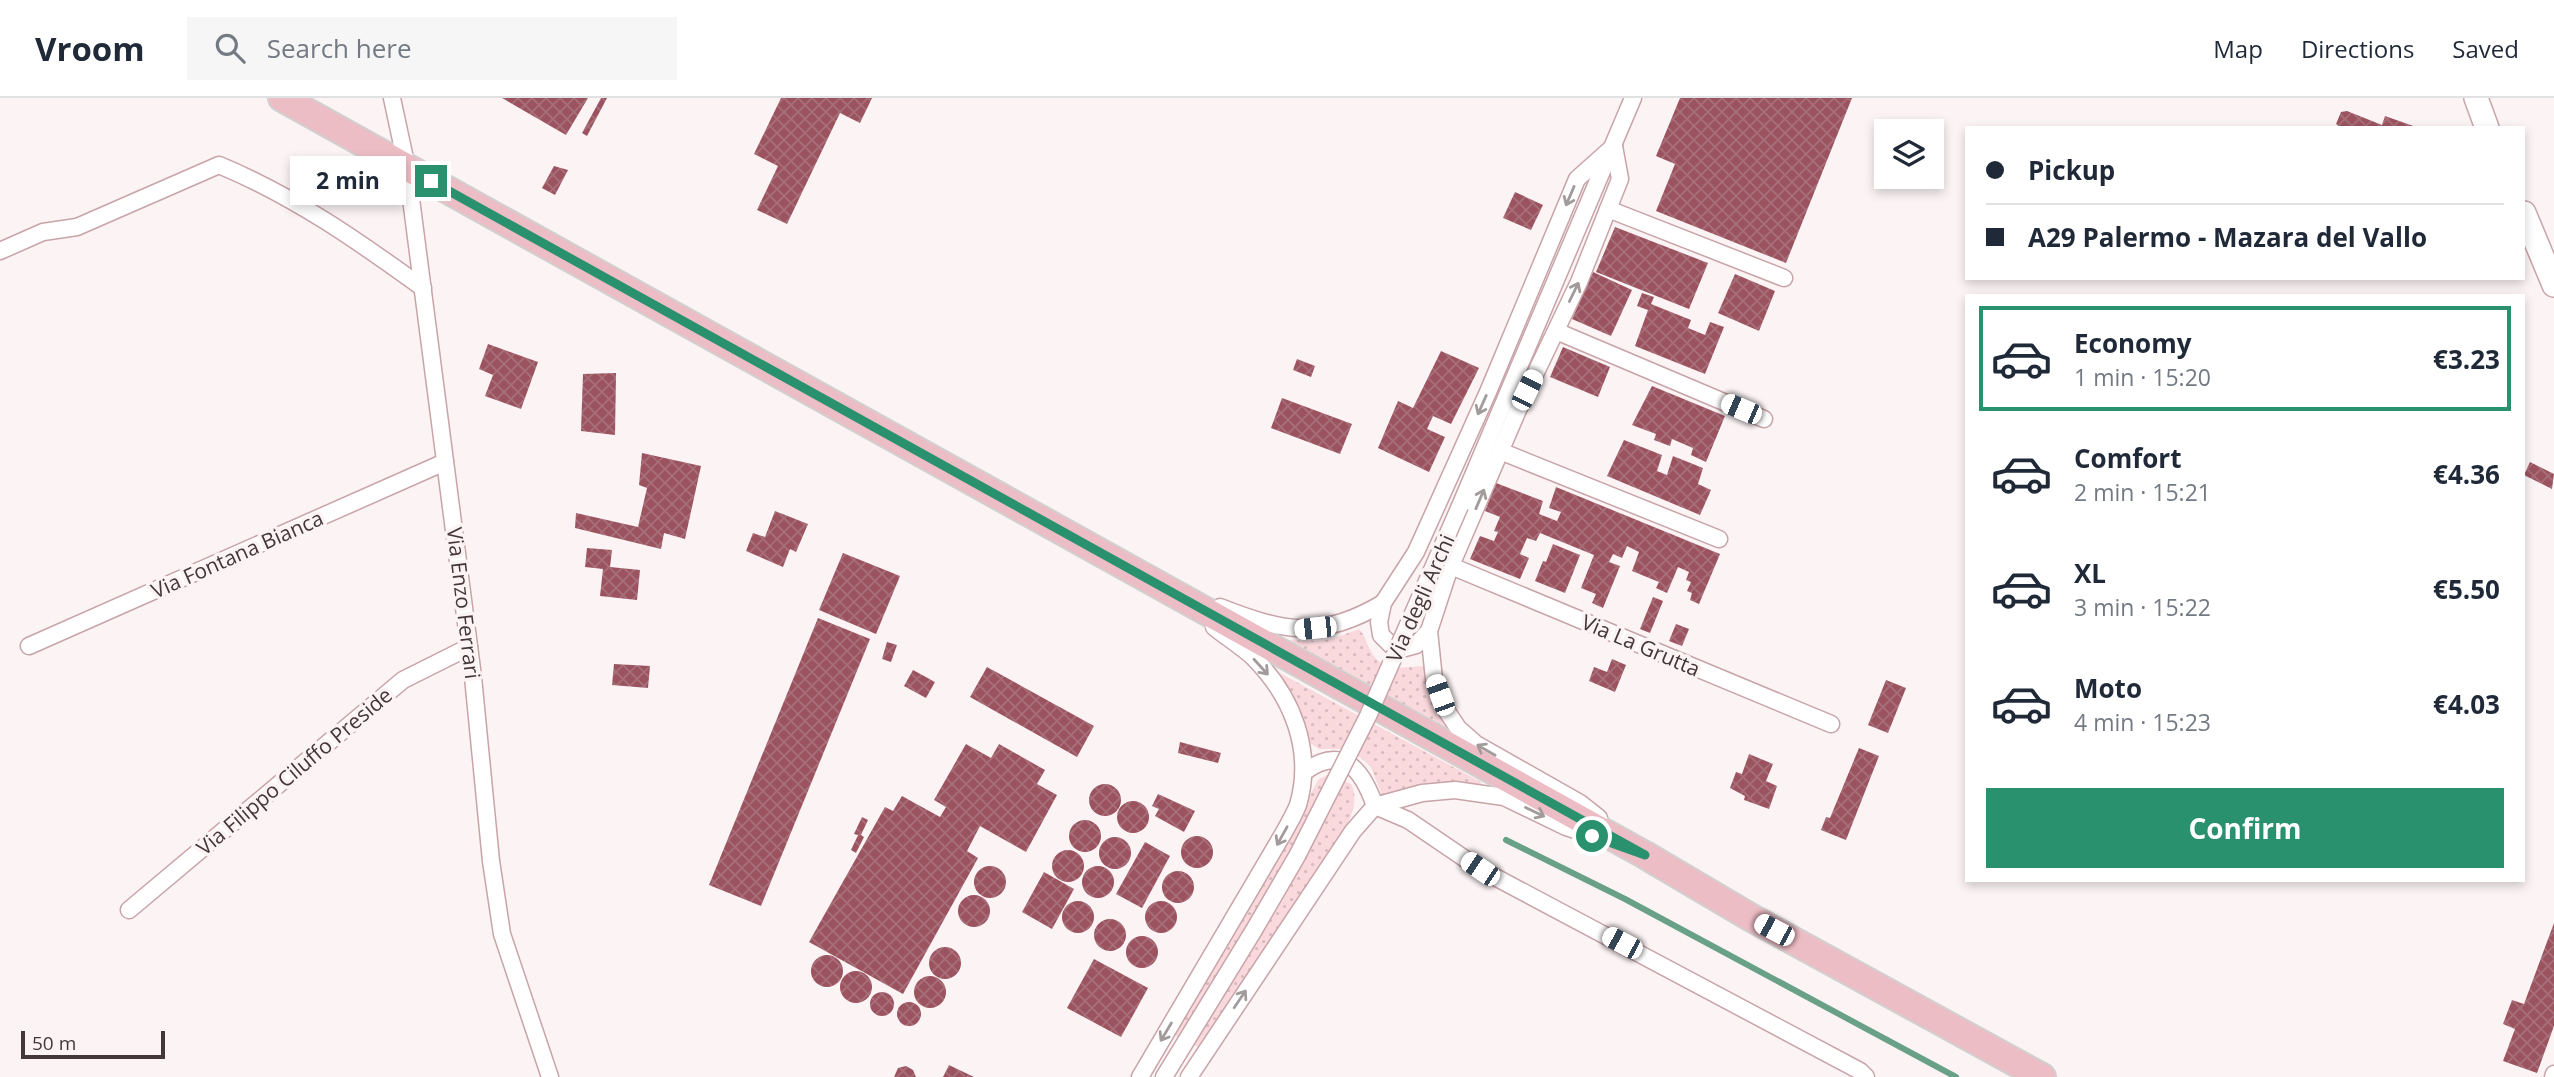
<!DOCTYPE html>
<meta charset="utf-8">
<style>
:root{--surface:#fff;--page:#f6f6f7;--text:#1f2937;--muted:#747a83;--line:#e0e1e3;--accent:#2a916e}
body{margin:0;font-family:"Open Sans",sans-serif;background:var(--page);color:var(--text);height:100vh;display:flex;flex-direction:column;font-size:26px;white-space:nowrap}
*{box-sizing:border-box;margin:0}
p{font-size:23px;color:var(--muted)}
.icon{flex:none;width:38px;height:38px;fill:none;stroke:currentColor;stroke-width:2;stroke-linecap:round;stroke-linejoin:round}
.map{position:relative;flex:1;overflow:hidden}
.side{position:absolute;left:1965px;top:196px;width:560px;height:588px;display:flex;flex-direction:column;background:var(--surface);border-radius:0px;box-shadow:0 4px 10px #0003}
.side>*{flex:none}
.hud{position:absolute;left:1965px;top:28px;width:560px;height:154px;border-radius:0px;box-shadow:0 4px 10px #0003;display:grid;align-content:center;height:154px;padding:0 21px;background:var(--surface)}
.controls{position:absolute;left:1874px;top:21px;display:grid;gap:14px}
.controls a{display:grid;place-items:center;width:70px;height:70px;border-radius:0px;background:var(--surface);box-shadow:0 4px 10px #0003;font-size:35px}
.scale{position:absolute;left:21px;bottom:18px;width:144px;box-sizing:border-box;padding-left:7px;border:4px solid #453739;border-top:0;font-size:19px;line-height:24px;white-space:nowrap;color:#453739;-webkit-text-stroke:5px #fbf3f4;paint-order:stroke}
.end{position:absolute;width:32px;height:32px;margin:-16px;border:9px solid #2a916e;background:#fff;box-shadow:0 0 0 4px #fff}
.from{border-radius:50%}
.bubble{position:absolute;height:49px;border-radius:0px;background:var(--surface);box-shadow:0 4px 10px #0003;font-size:23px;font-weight:700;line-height:49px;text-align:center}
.car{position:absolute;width:21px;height:42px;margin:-21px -10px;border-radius:9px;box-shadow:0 0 5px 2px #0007;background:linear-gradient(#fff 24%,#345 0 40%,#fff 0 76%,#345 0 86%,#fff 0)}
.hud b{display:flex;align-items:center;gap:24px;height:66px;font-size:26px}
.hud b+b{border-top:2px solid var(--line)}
.hud i{width:18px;height:18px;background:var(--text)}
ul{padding:12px 0 0;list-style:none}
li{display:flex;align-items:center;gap:21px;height:105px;margin:0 14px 10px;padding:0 7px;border:4px solid transparent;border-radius:0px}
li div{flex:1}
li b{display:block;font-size:26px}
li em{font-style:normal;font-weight:700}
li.active{border-color:var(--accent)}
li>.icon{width:63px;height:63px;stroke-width:1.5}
.cta{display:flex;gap:14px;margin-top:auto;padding:14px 21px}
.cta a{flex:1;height:80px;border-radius:0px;background:var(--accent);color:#fff;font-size:28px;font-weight:700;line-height:80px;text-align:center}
header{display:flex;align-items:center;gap:42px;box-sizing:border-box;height:98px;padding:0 35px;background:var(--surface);border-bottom:2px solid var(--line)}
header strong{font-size:33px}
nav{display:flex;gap:38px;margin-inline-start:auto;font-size:24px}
.search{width:490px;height:63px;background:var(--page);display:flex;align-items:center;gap:18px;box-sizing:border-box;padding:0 24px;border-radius:0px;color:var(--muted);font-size:26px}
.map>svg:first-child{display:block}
</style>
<header>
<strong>Vroom</strong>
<div class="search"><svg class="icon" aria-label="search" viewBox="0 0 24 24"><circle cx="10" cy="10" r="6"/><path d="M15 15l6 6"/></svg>Search here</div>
<nav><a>Map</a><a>Directions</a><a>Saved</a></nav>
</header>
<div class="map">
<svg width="2554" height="979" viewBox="0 0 2554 979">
<defs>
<pattern id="grass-dots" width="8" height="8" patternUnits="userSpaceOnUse" patternTransform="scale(1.75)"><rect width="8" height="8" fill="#fad9dd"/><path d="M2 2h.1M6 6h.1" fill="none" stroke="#d8bbbe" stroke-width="1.8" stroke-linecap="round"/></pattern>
<pattern id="building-cross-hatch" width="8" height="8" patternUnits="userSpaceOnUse" patternTransform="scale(1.75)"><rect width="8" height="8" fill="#9c5360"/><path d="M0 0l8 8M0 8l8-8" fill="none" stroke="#a76f79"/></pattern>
</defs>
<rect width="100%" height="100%" fill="#fbf3f4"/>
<!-- grass -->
<g fill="url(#grass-dots)">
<path d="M 1359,531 C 1365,537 1367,547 1372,555 C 1383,575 1404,569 1422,568 L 1425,569 L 1436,607 L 1458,640 L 1280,542 L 1317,543 L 1332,541 Z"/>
<path d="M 1278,574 L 1481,684 L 1483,689 L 1388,699 L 1382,697 L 1371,669 L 1360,659 L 1344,651 L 1319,651 L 1309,644 L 1298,609 Z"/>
<path d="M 1329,676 L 1351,686 C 1360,704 1350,721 1341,738 L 1202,951 L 1172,936 L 1278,758 L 1318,682 Z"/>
</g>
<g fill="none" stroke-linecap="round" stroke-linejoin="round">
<!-- stream -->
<path stroke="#69a088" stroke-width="6" d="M 1506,742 L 1625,801 L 1956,979"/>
</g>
<!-- building -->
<g fill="url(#building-cross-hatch)">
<path d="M 502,0 L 588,0 L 566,37 Z"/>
<path d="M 601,0 L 607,0 L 587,38 L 582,35 Z"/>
<path d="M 781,0 L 872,0 L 860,25 L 840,15 L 787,126 L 757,112 L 778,68 L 754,56 Z"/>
<path d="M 1680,0 L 1852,0 L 1786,165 L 1656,113 L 1675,66 L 1656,58 Z"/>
<path d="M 2347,13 L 2382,27 L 2385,18 L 2419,30 L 2341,30 L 2336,26 L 2341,14 Z"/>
<path d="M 554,68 L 568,72 L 555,97 L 542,90 Z"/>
<path d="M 1515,94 L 1543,107 L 1531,132 L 1503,120 Z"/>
<path d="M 1615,129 L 1708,165 L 1689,211 L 1596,174 Z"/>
<path d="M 1593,174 L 1632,192 L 1611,238 L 1572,221 Z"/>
<path d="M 1735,176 L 1775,193 L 1759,233 L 1718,215 Z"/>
<path d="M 1642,195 L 1654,199 L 1651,206 L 1691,222 L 1688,230 L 1705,237 L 1710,224 L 1724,229 L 1705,276 L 1635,248 L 1648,212 L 1637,208 Z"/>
<path d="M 488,246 L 538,264 L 521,311 L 485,298 L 493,277 L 479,271 Z"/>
<path d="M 1563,249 L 1610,269 L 1598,299 L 1550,279 Z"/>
<path d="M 1441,253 L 1479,270 L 1451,326 L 1433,318 L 1427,331 L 1445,339 L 1429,374 L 1378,350 L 1398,303 L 1413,310 Z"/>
<path d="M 1297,261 L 1315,268 L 1311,279 L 1293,272 Z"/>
<path d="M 616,275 L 615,337 L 581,333 L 583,276 Z"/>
<path d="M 1652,288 L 1725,318 L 1706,364 L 1691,357 L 1693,350 L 1672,341 L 1670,348 L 1654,342 L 1656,336 L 1632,327 Z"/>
<path d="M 1282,300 L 1352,326 L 1340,356 L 1271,330 Z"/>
<path d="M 1624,342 L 1662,357 L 1657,373 L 1667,377 L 1673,358 L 1703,370 L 1698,386 L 1711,392 L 1700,417 L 1607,378 Z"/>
<path d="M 642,355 L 701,368 L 685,441 L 664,435 L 661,451 L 575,430 L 576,415 L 638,429 L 647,390 L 639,387 Z"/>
<path d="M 2530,364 L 2554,376 L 2552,391 L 2524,377 Z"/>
<path d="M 1496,385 L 1543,403 L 1539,416 L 1557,423 L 1561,414 L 1549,410 L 1556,389 L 1720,456 L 1699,506 L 1690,502 L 1692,495 L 1687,493 L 1691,484 L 1686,482 L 1689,474 L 1678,469 L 1667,495 L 1656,490 L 1659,484 L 1632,473 L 1639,454 L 1627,448 L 1622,460 L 1613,456 L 1609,464 L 1620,468 L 1603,510 L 1592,505 L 1596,496 L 1581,490 L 1594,457 L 1540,435 L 1536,443 L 1527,440 L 1520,456 L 1529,460 L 1520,481 L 1470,461 L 1480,438 L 1494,443 L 1498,434 L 1494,433 L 1500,419 L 1485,413 Z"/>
<path d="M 775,413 L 808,426 L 796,454 L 790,451 L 783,469 L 746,453 L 753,435 L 765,439 Z"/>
<path d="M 1553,446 L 1580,457 L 1565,495 L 1535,483 L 1543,463 L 1546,464 Z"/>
<path d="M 587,450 L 612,452 L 610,469 L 640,472 L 637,502 L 600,498 L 603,471 L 585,469 Z"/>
<path d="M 843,455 L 900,478 L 876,536 L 819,512 Z"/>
<path d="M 1653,499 L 1663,503 L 1650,535 L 1640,531 Z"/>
<path d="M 818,520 L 870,541 L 761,808 L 709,787 Z"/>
<path d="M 1676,526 L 1689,531 L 1682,548 L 1669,543 Z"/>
<path d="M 887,544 L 897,547 L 891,564 L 882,561 Z"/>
<path d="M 1612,561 L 1626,567 L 1615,594 L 1589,583 L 1594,569 L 1607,574 Z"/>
<path d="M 614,566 L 650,568 L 648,590 L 612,587 Z"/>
<path d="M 987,569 L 1094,628 L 1077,659 L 970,599 Z"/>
<path d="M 913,572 L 935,584 L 926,600 L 904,588 Z"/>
<path d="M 1886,582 L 1906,590 L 1888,635 L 1868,627 Z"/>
<path d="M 1180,644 L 1221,655 L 1218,665 L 1178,655 Z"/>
<path d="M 966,646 L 991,660 L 999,646 L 1045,672 L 1037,686 L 1057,697 L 1026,754 L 980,728 L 967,753 L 978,760 L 903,896 L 809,844 L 885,709 L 893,713 L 902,698 L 940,719 L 946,709 L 934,702 Z"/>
<path d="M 1859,650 L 1879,658 L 1846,742 L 1821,732 L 1826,719 L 1830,720 Z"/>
<path d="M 1749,656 L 1773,666 L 1766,683 L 1777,688 L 1769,711 L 1744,702 L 1745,698 L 1730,690 L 1736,674 L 1742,676 Z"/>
<circle cx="1105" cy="702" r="16"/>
<path d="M 1158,696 L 1195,713 L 1184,734 L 1155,718 L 1159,711 L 1152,708 Z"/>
<circle cx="1133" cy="719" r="16"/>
<path d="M 862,719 L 868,722 L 861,737 L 864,739 L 856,755 L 851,752 L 858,737 L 854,736 Z"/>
<circle cx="1085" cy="738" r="16"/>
<circle cx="1197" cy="754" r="16"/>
<circle cx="1115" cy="755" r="16"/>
<path d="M 1145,744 L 1170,758 L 1142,810 L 1116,796 Z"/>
<circle cx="1068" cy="768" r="16"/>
<circle cx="990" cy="784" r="16"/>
<circle cx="1098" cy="784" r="16"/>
<circle cx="1178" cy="789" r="16"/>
<path d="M 1044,774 L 1074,791 L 1052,831 L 1022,814 Z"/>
<circle cx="974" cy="813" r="16"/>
<circle cx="1161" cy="819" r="16"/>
<circle cx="1078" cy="819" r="16"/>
<circle cx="1110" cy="837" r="16"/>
<path d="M 2554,825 L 2554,928 L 2537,975 L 2503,963 L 2515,931 L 2503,926 L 2512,902 L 2524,906 Z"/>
<circle cx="1142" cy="854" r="16"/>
<circle cx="945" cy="865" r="16"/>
<circle cx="827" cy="873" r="16"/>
<path d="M 1094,861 L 1148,890 L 1121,939 L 1067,910 Z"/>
<circle cx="856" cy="889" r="16"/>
<circle cx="930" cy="894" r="16"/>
<circle cx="882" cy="906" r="12"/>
<circle cx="909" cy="916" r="12"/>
<path d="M 949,967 L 974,979 L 943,979 Z"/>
<path d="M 906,968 L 913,972 L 916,979 L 894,979 L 898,970 Z"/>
</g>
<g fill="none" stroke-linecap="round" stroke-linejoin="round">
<!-- street casing -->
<g stroke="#c8a4a9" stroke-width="19">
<g id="street">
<path d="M 392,0 L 407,70 L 473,579 L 491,763 L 502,836 L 550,979"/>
<path d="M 1608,111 L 1784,180"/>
<path d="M 0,153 L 43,134 L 77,129 L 219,67 C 294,98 358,143 423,190"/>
<path d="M 1556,233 L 1764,321"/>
<path d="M 1500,353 L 1719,441"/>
<path d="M 1460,408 L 1633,0"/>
<path d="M 1451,468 L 1831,626"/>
<path d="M 1220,509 C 1284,534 1321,542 1383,505"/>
<path d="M 1429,533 L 1416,547 L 1405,550 L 1391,547 L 1381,537 L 1379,524 L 1383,505 L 1416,454 L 1488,294 L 1577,81 L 1614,48"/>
<path d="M 29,548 L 445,364"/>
<path d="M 1304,674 C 1343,646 1362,671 1375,708 L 1408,722 L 1480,771 L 1860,973 L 1866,979"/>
<path d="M 1599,720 L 1580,705 L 1476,646 L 1458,630 L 1446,612 L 1434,581 L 1429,533 L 1449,472 L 1518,312 L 1579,184 L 1620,81 L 1614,48"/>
<path d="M 129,812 L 403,582 L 469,549"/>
<path d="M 1140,979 L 1283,736 C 1288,727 1294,717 1298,707 C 1314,652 1292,598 1253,559 C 1241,548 1226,539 1214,529"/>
<path d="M 1164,979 L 1254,832"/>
<path d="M 1189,979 L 1353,733 L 1375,708 L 1422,695 L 1455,692 L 1504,699 L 1566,729 L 1590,737"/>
<path d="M 2553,979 L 2554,976"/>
</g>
</g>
<!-- secondary casing -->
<g stroke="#c8a4a9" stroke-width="26">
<g id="secondary">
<path d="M 2476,0 L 2487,30"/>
<path d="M 2524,115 L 2554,187"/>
</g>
</g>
<!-- primary casing -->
<g stroke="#d2cfcf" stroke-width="30">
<path id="primary" d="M 282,0 L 1645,757 L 1750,819 L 2042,979"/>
</g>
<!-- street -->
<use href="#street" stroke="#fff" stroke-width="16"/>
<!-- secondary -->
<use href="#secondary" stroke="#fff" stroke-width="23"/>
<!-- primary -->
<use href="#primary" stroke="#edbdc5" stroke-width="26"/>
<!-- street-bridge casing -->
<g stroke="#c8a4a9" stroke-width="19" stroke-linecap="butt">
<path id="street-bridge" d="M 1254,832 L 1297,758 L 1368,618 L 1460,408"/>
</g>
<!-- street-bridge -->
<use href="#street-bridge" stroke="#fff" stroke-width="16"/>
</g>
<!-- one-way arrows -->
<defs><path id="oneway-shaft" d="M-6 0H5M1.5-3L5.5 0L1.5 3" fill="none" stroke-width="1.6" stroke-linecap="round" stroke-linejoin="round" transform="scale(1.75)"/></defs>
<g stroke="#a29b9c">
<use href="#oneway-shaft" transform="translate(1570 98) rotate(113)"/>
<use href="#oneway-shaft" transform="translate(1574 194) rotate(-64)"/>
<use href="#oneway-shaft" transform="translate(1482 307) rotate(114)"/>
<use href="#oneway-shaft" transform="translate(1480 401) rotate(-67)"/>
<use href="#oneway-shaft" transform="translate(1261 569) rotate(48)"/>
<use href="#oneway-shaft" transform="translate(1486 652) rotate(-150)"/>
<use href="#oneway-shaft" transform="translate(1535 714) rotate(26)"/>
<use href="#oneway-shaft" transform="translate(1282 738) rotate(119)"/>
<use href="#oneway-shaft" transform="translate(1240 901) rotate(-56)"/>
<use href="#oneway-shaft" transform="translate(1166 934) rotate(121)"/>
</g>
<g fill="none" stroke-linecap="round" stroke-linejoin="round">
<!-- route -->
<path stroke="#2a916e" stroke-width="9" d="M 431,83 L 1645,757 L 1592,738"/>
</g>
<g text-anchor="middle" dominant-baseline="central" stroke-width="7" stroke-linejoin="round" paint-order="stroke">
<!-- street labels -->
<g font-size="21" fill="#453739" stroke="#fbf3f4">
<text transform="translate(237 456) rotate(-24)">Via Fontana Bianca</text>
<text transform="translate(1420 500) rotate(-66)">Via degli Archi</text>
<text transform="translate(464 505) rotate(83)">Via Enzo Ferrari</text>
<text transform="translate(1641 547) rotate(23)">Via La Grutta</text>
<text transform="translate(294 673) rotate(-40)">Via Filippo Ciluffo Preside</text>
</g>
</g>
</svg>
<div class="controls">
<a><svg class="icon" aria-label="layers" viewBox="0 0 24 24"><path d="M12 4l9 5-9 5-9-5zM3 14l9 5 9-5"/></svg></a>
</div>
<div class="scale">50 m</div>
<i class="end from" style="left:1592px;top:738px"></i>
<i class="end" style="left:431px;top:83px"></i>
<div class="bubble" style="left:290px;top:58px;width:116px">2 min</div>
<i class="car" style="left:1527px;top:292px;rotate:26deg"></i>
<i class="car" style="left:1741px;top:311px;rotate:293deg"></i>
<i class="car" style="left:1315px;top:530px;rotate:264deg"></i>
<i class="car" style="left:1440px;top:597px;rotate:340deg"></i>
<i class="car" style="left:1480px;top:771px;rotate:304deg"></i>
<i class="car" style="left:1774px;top:832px;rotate:298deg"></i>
<i class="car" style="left:1622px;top:845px;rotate:298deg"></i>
<div class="hud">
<b><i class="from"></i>Pickup</b>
<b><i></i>A29 Palermo - Mazara del Vallo</b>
</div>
<section class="side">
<ul>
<li class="active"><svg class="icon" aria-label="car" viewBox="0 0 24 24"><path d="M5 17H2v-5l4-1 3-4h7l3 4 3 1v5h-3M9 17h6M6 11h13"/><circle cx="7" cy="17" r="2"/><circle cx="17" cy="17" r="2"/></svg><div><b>Economy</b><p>1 min · 15:20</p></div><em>€3.23</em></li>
<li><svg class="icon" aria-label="car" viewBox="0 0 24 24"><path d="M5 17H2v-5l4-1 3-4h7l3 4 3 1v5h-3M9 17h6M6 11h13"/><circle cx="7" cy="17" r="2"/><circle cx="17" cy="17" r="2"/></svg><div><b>Comfort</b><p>2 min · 15:21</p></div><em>€4.36</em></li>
<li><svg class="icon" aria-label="car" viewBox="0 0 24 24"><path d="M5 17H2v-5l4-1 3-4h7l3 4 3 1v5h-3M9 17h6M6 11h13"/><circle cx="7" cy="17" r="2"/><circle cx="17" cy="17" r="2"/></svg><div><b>XL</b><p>3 min · 15:22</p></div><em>€5.50</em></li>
<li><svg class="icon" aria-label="car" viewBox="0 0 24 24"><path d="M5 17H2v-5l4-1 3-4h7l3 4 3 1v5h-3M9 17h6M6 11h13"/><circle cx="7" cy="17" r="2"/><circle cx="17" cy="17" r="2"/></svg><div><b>Moto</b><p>4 min · 15:23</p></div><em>€4.03</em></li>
</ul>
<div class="cta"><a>Confirm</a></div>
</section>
</div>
